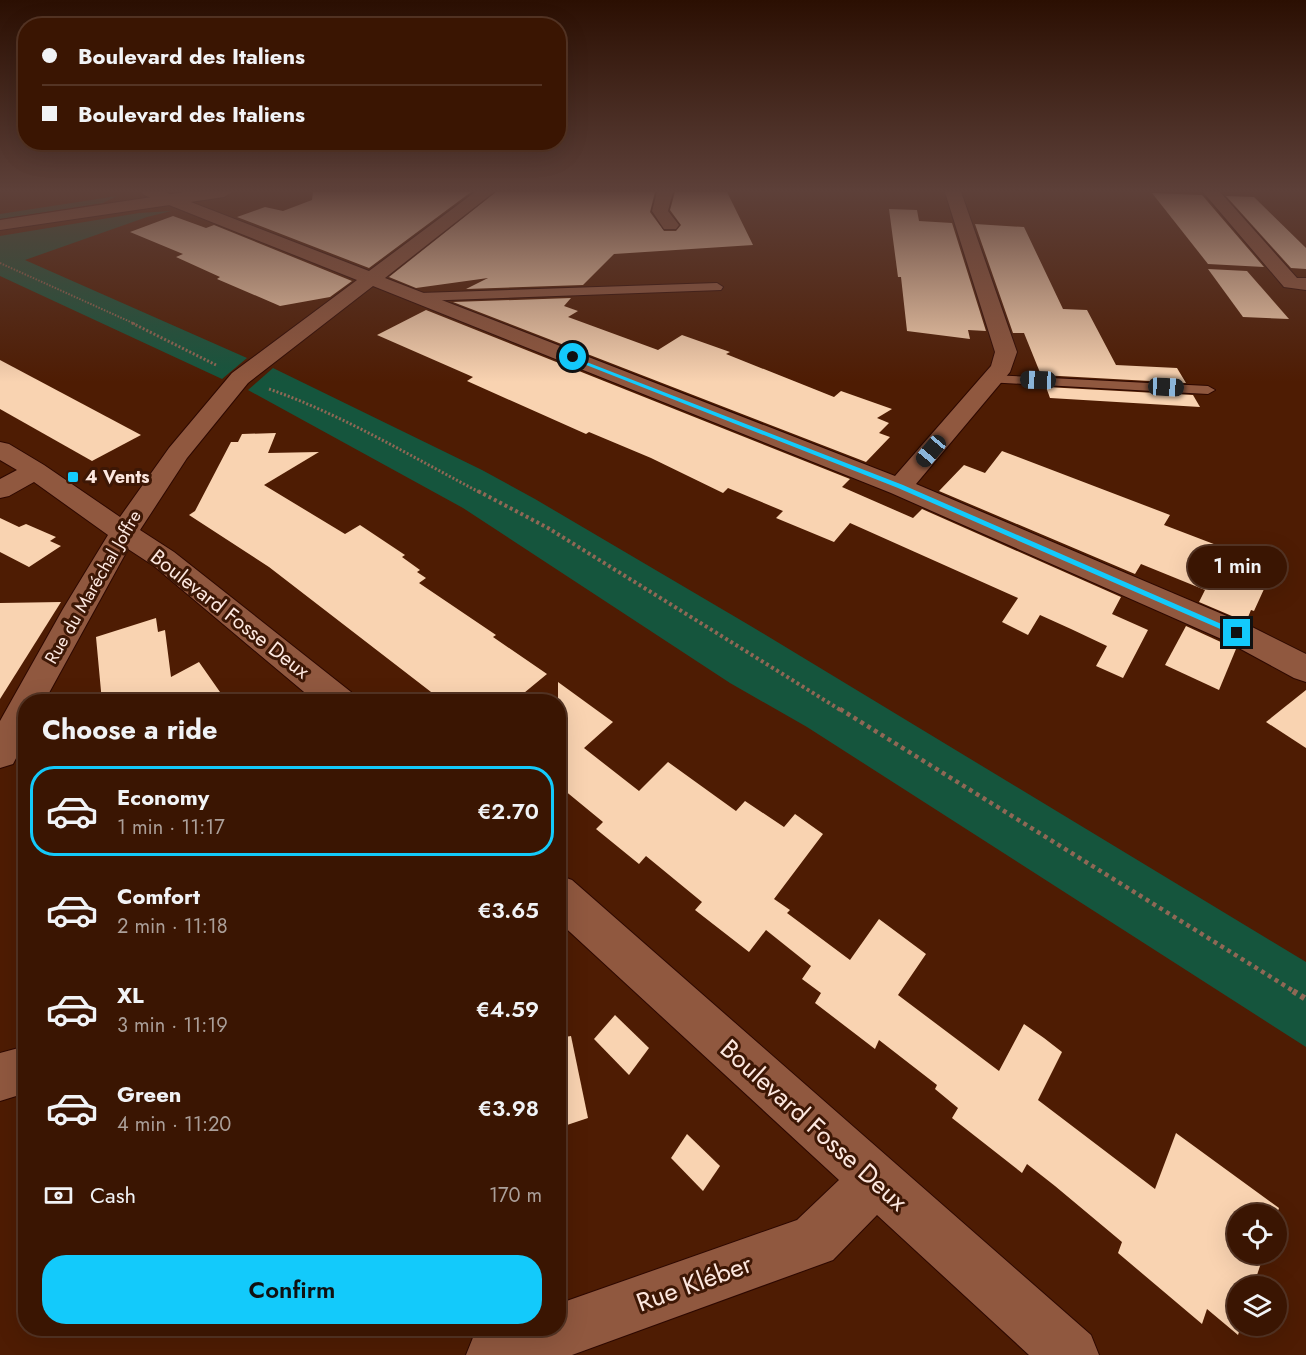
<!DOCTYPE html>
<meta charset="utf-8">
<style>
:root{--surface:#3a1502;--page:#452211;--text:#f1f3f6;--muted:#ab9f99;--line:#543424;--accent:#13cafb}
body{margin:0;font-family:Jost,sans-serif;background:var(--page);color:var(--text);height:100vh;display:flex;flex-direction:column;font-size:22px;white-space:nowrap}
*{box-sizing:border-box;margin:0}
p{font-size:20px;color:var(--muted)}
.icon{flex:none;width:33px;height:33px;fill:none;stroke:currentColor;stroke-width:2;stroke-linecap:round;stroke-linejoin:round}
.map{position:relative;flex:1;overflow:hidden}
.sheet{position:absolute;left:18px;top:694px;width:548px;height:642px;display:flex;flex-direction:column;background:var(--surface);border-radius:24px;box-shadow:0 6px 24px #0002,0 0 0 2px var(--line)}
.sheet>*{flex:none}
.banner{position:absolute;left:18px;top:18px;width:548px;height:132px;border-radius:24px;box-shadow:0 6px 24px #0002,0 0 0 2px var(--line);display:grid;align-content:center;height:132px;padding:0 24px;background:var(--surface)}
.tools{position:absolute;left:1227px;top:1204px;display:grid;gap:12px}
.tools a{display:grid;place-items:center;width:60px;height:60px;border-radius:50%;background:var(--surface);box-shadow:0 6px 24px #0002,0 0 0 2px var(--line);font-size:30px}
.end{position:absolute;width:27px;height:27px;margin:-14px;border:8px solid #13cafb;background:#111;box-shadow:0 0 0 3px #111}
.from{border-radius:50%}
.bubble{position:absolute;height:42px;border-radius:21px;background:var(--surface);box-shadow:0 6px 24px #0002,0 0 0 2px var(--line);font-size:20px;font-weight:600;line-height:42px;text-align:center}
.car{position:absolute;width:18px;height:36px;margin:-18px -9px;border-radius:8px;box-shadow:0 0 4px 2px #0007;background:linear-gradient(#222 24%,#8ab4d8 0 40%,#222 0 76%,#8ab4d8 0 86%,#222 0)}
.banner b{display:flex;align-items:center;gap:21px;height:57px;font-size:22px}
.banner b+b{border-top:2px solid var(--line)}
.banner i{width:15px;height:15px;background:var(--text)}
ul{padding:0;list-style:none}
li{display:flex;align-items:center;gap:18px;height:90px;margin:0 12px 9px;padding:0 12px;border:3px solid transparent;border-radius:24px}
li div{flex:1}
li b{display:block;font-size:22px}
li em{font-style:normal;font-weight:600}
li.active{border-color:var(--accent)}
li>.icon{width:54px;height:54px;stroke-width:1.5}
h2{padding:0 24px;font-size:27px;line-height:72px}
.pay{display:flex;align-items:center;gap:15px;height:66px;padding:0 24px;font-size:22px}
.pay p{margin-inline-start:auto}
.primary-button{display:flex;gap:12px;margin-top:auto;padding:12px 24px}
.primary-button a{flex:1;height:69px;border-radius:24px;background:var(--accent);color:#111;font-size:24px;font-weight:600;line-height:69px;text-align:center}
.map>svg:first-child{display:block}
</style>
<div class="map">
<svg width="1306" height="1355" viewBox="0 0 1306 1355">
<rect width="100%" height="100%" fill="#4e1c03"/>
<!-- green -->
<g fill="#15553d">
<path d="M 117,196 L 103,203 L 0,219 L 0,214 Z"/>
<path d="M 171,211 L 147,217 L 25,260 L 247,358 L 222,379 L 0,276 L 0,236 L 139,213 Z"/>
<path d="M 273,368 L 482,470 L 535,499 L 749,625 L 1306,962 L 1306,1047 L 807,727 L 730,683 L 463,508 L 248,390 Z"/>
</g>
<!-- building -->
<g fill="#f9d3b1">
<path d="M 313,192 L 471,192 L 369,268 L 237,217 L 265,207 L 283,211 L 312,200 Z"/>
<path d="M 496,192 L 655,192 L 650,212 L 664,231 L 676,231 L 681,225 L 670,210 L 675,192 L 727,192 L 753,245 L 614,254 L 583,285 L 466,289 L 488,278 L 416,288 L 389,277 Z"/>
<path d="M 1152,193 L 1202,195 L 1264,267 L 1208,264 Z"/>
<path d="M 1226,196 L 1254,197 L 1306,248 L 1306,269 L 1291,268 Z"/>
<path d="M 889,209 L 917,210 L 919,221 L 952,223 L 986,331 L 968,330 L 970,339 L 907,331 L 901,277 L 898,277 Z"/>
<path d="M 173,216 L 206,228 L 214,225 L 352,281 L 330,297 L 280,306 L 217,279 L 220,277 L 176,257 L 183,254 L 130,232 Z"/>
<path d="M 975,224 L 1024,227 L 1063,309 L 1087,310 L 1116,365 L 1177,368 L 1186,383 L 1041,375 L 1024,333 L 1013,333 Z"/>
<path d="M 1208,269 L 1247,271 L 1289,319 L 1243,317 Z"/>
<path d="M 571,298 L 564,306 L 578,311 L 568,317 L 658,350 L 682,335 L 730,352 L 726,354 L 834,397 L 841,391 L 892,409 L 877,418 L 889,423 L 879,433 L 890,437 L 866,462 L 453,302 Z"/>
<path d="M 426,310 L 850,479 L 842,487 L 913,518 L 922,509 L 1121,597 L 1112,614 L 1148,630 L 1123,678 L 1096,666 L 1107,646 L 1071,629 L 1040,615 L 1028,635 L 1002,622 L 1018,598 L 850,523 L 834,542 L 776,518 L 783,511 L 728,488 L 723,493 L 651,458 L 589,432 L 586,434 L 467,381 L 473,377 L 377,335 Z"/>
<path d="M 0,360 L 141,435 L 92,461 L 0,409 Z"/>
<path d="M 1046,387 L 1193,395 L 1200,407 L 1050,398 Z"/>
<path d="M 276,433 L 268,453 L 319,452 L 264,485 L 345,534 L 360,525 L 405,555 L 402,557 L 420,570 L 417,572 L 426,578 L 419,583 L 496,635 L 493,637 L 547,674 L 513,702 L 444,702 L 269,567 L 189,515 L 195,511 L 231,442 L 238,442 L 242,434 Z"/>
<path d="M 1002,451 L 1170,515 L 1164,525 L 1274,567 L 1254,611 L 1251,610 L 1246,622 L 1199,602 L 1205,590 L 1141,564 L 1135,574 L 939,491 L 964,465 L 985,473 Z"/>
<path d="M 0,518 L 19,527 L 26,524 L 56,537 L 50,541 L 61,546 L 29,567 L 0,552 Z"/>
<path d="M 61,602 L 0,699 L 0,603 Z"/>
<path d="M 156,618 L 158,632 L 165,630 L 171,677 L 199,662 L 227,702 L 102,702 L 96,637 Z"/>
<path d="M 1186,626 L 1236,649 L 1219,690 L 1165,665 Z"/>
<path d="M 558,682 L 613,722 L 584,748 L 639,791 L 668,762 L 736,811 L 745,801 L 784,827 L 795,814 L 823,834 L 774,899 L 790,910 L 787,913 L 850,960 L 879,919 L 926,954 L 898,995 L 999,1071 L 1024,1024 L 1044,1038 L 1062,1052 L 1038,1100 L 1155,1189 L 1176,1133 L 1279,1208 L 1276,1217 L 1238,1215 L 1238,1254 L 1264,1254 L 1253,1287 L 1238,1287 L 1238,1326 L 1241,1326 L 1238,1335 L 1207,1309 L 1202,1324 L 1118,1253 L 1122,1242 L 1055,1186 L 1027,1164 L 1022,1173 L 952,1118 L 958,1108 L 935,1089 L 937,1085 L 879,1040 L 875,1049 L 815,1003 L 821,993 L 802,979 L 811,966 L 766,930 L 749,952 L 695,910 L 702,902 L 646,856 L 639,864 L 596,829 L 603,822 L 558,785 Z"/>
<path d="M 1306,690 L 1306,748 L 1266,722 Z"/>
<path d="M 615,1015 L 649,1048 L 629,1075 L 594,1039 Z"/>
<path d="M 571,1036 L 588,1118 L 558,1128 L 558,1038 Z"/>
<path d="M 687,1134 L 720,1166 L 703,1191 L 671,1158 Z"/>
</g>
<g fill="none" stroke-linecap="round" stroke-linejoin="round">
<!-- service casing -->
<g stroke="#2d0800" stroke-width="2">
<g id="service">
<path d="M 717,283 L 723,287 L 721,290 L 420,301 L 414,297 L 420,293 Z"/>
<path d="M 991,375 L 1208,386 L 1215,390 L 1208,394 L 986,382 L 984,379 Z"/>
</g>
</g>
<!-- minor casing -->
<g stroke="#2d0800" stroke-width="2">
<g id="minor">
<path d="M 142,192 L 165,192 L 369,271 L 475,192 L 494,192 L 385,278 L 895,476 L 991,366 L 995,352 L 945,192 L 961,192 L 1017,352 L 1010,372 L 916,484 L 1248,625 L 1306,654 L 1306,682 L 1294,678 L 1226,641 L 891,493 L 373,286 L 248,383 L 187,458 L 140,530 L 174,552 L 351,692 L 356,702 L 316,702 L 154,566 L 128,549 L 44,702 L 26,702 L 26,739 L 13,764 L 0,768 L 0,721 L 63,609 L 108,535 L 34,482 L 9,496 L 0,498 L 0,479 L 17,470 L 0,460 L 0,442 L 9,444 L 44,465 L 120,517 L 169,448 L 232,373 L 357,280 L 144,195 Z"/>
<path d="M 657,192 L 673,192 L 668,211 L 679,225 L 676,229 L 664,229 L 652,211 Z"/>
<path d="M 1203,192 L 1220,192 L 1297,278 L 1306,278 L 1306,290 L 1284,287 Z"/>
<path d="M 558,875 L 572,880 L 1091,1335 L 1099,1355 L 1029,1355 L 877,1215 L 833,1260 L 572,1355 L 466,1355 L 474,1335 L 488,1329 L 558,1329 L 558,1304 L 797,1220 L 839,1180 L 558,921 Z"/>
<path d="M 26,1046 L 26,1093 L 0,1101 L 0,1053 Z"/>
</g>
</g>
<!-- secondary casing -->
<g stroke="#2d0800" stroke-width="2">
<path id="secondary" d="M 185,192 L 232,192 L 224,197 L 0,230 L 0,220 Z"/>
</g>
<!-- path-far4 -->
<path stroke="#8f6855" stroke-width="2" stroke-dasharray="1.5 1.5" stroke-linecap="butt" d="M 0,263 L 135,324"/>
<!-- path-far3 -->
<g stroke="#8f6855" stroke-width="3" stroke-dasharray="2 2" stroke-linecap="butt">
<path d="M 132,323 L 216,365"/>
<path d="M 269,389 C 343,415 412,457 481,493"/>
</g>
<!-- path-far2 -->
<path stroke="#8f6855" stroke-width="4" stroke-dasharray="3 3" stroke-linecap="butt" d="M 478,491 L 548,528 L 842,711"/>
<!-- path-far1 -->
<path stroke="#8f6855" stroke-width="4.5" stroke-dasharray="4 4" stroke-linecap="butt" d="M 840,709 L 1295,992"/>
<!-- path -->
<path stroke="#8f6855" stroke-width="6" stroke-dasharray="4.5 4.5" stroke-linecap="butt" d="M 1293,991 L 1306,999"/>
<!-- service -->
<use href="#service" fill="#90583f" fill-rule="evenodd"/>
<!-- minor -->
<use href="#minor" fill="#90583f" fill-rule="evenodd"/>
<!-- secondary -->
<use href="#secondary" fill="#90583f" fill-rule="evenodd"/>
</g>
<!-- sky -->
<linearGradient id="sky" x2="0" y2="1"><stop stop-color="#2b0f02"/><stop offset="0.5" stop-color="#5d4039"/><stop offset="1" stop-color="#5d4039" stop-opacity="0"/></linearGradient>
<rect width="1306" height="382" fill="url(#sky)"/>
<!-- route -->
<path fill="#13cafb" d="M 571,356 L 903,485 L 1242,633 L 1241,635 L 1234,635 L 898,488 L 571,359 Z"/>
<!-- markers -->
<rect fill="#13cafb" stroke="#3d1705" stroke-width="2" x="67" y="471" width="12" height="12" rx="3"/>
<g text-anchor="middle" dominant-baseline="central" stroke-width="6" stroke-linejoin="round" paint-order="stroke">
<!-- far-poi labels -->
<g font-size="18" font-weight="bold" fill="#fce7df" stroke="#3d1705" text-anchor="start">
<text x="85" y="477">4 Vents</text>
</g>
<!-- far-street labels -->
<g font-size="18" fill="#fce7df" stroke="#3d1705">
<text transform="translate(93 587) rotate(-60)">Rue du Maréchal Joffre</text>
</g>
<!-- street labels -->
<g font-size="21" fill="#fce7df" stroke="#3d1705">
<text transform="translate(230 614) rotate(38)">Boulevard Fosse Deux</text>
</g>
<!-- near-street labels -->
<g font-size="26" fill="#fce7df" stroke="#3d1705">
<text transform="translate(814 1125) rotate(42)">Boulevard Fosse Deux</text>
<text transform="translate(694 1283) rotate(-20)">Rue Kléber</text>
</g>
</g>
</svg>
<div class="tools">
<a><svg class="icon" aria-label="locate" viewBox="0 0 24 24"><circle cx="12" cy="12" r="6"/><path d="M12 2v4M12 18v4M2 12h4M18 12h4"/></svg></a>
<a><svg class="icon" aria-label="layers" viewBox="0 0 24 24"><path d="M12 4l9 5-9 5-9-5zM3 14l9 5 9-5"/></svg></a>
</div>
<i class="end from" style="left:573px;top:357px"></i>
<i class="end" style="left:1237px;top:633px"></i>
<div class="bubble" style="left:1188px;top:546px;width:99px">1 min</div>
<i class="car" style="left:1038px;top:380px;rotate:272deg"></i>
<i class="car" style="left:1166px;top:387px;rotate:93deg"></i>
<i class="car" style="left:931px;top:451px;rotate:220deg"></i>
<div class="banner">
<b><i class="from"></i>Boulevard des Italiens</b>
<b><i></i>Boulevard des Italiens</b>
</div>
<section class="sheet">
<h2>Choose a ride</h2>
<ul>
<li class="active"><svg class="icon" aria-label="car" viewBox="0 0 24 24"><path d="M5 17H2v-5l4-1 3-4h7l3 4 3 1v5h-3M9 17h6M6 11h13"/><circle cx="7" cy="17" r="2"/><circle cx="17" cy="17" r="2"/></svg><div><b>Economy</b><p>1 min · 11:17</p></div><em>€2.70</em></li>
<li><svg class="icon" aria-label="car" viewBox="0 0 24 24"><path d="M5 17H2v-5l4-1 3-4h7l3 4 3 1v5h-3M9 17h6M6 11h13"/><circle cx="7" cy="17" r="2"/><circle cx="17" cy="17" r="2"/></svg><div><b>Comfort</b><p>2 min · 11:18</p></div><em>€3.65</em></li>
<li><svg class="icon" aria-label="car" viewBox="0 0 24 24"><path d="M5 17H2v-5l4-1 3-4h7l3 4 3 1v5h-3M9 17h6M6 11h13"/><circle cx="7" cy="17" r="2"/><circle cx="17" cy="17" r="2"/></svg><div><b>XL</b><p>3 min · 11:19</p></div><em>€4.59</em></li>
<li><svg class="icon" aria-label="car" viewBox="0 0 24 24"><path d="M5 17H2v-5l4-1 3-4h7l3 4 3 1v5h-3M9 17h6M6 11h13"/><circle cx="7" cy="17" r="2"/><circle cx="17" cy="17" r="2"/></svg><div><b>Green</b><p>4 min · 11:20</p></div><em>€3.98</em></li>
</ul>
<div class="pay"><svg class="icon" aria-label="cash" viewBox="0 0 24 24"><path d="M3 7h18v10H3z"/><circle cx="12" cy="12" r="2"/></svg>Cash<p>170 m</p></div>
<div class="primary-button"><a>Confirm</a></div>
</section>
</div>
